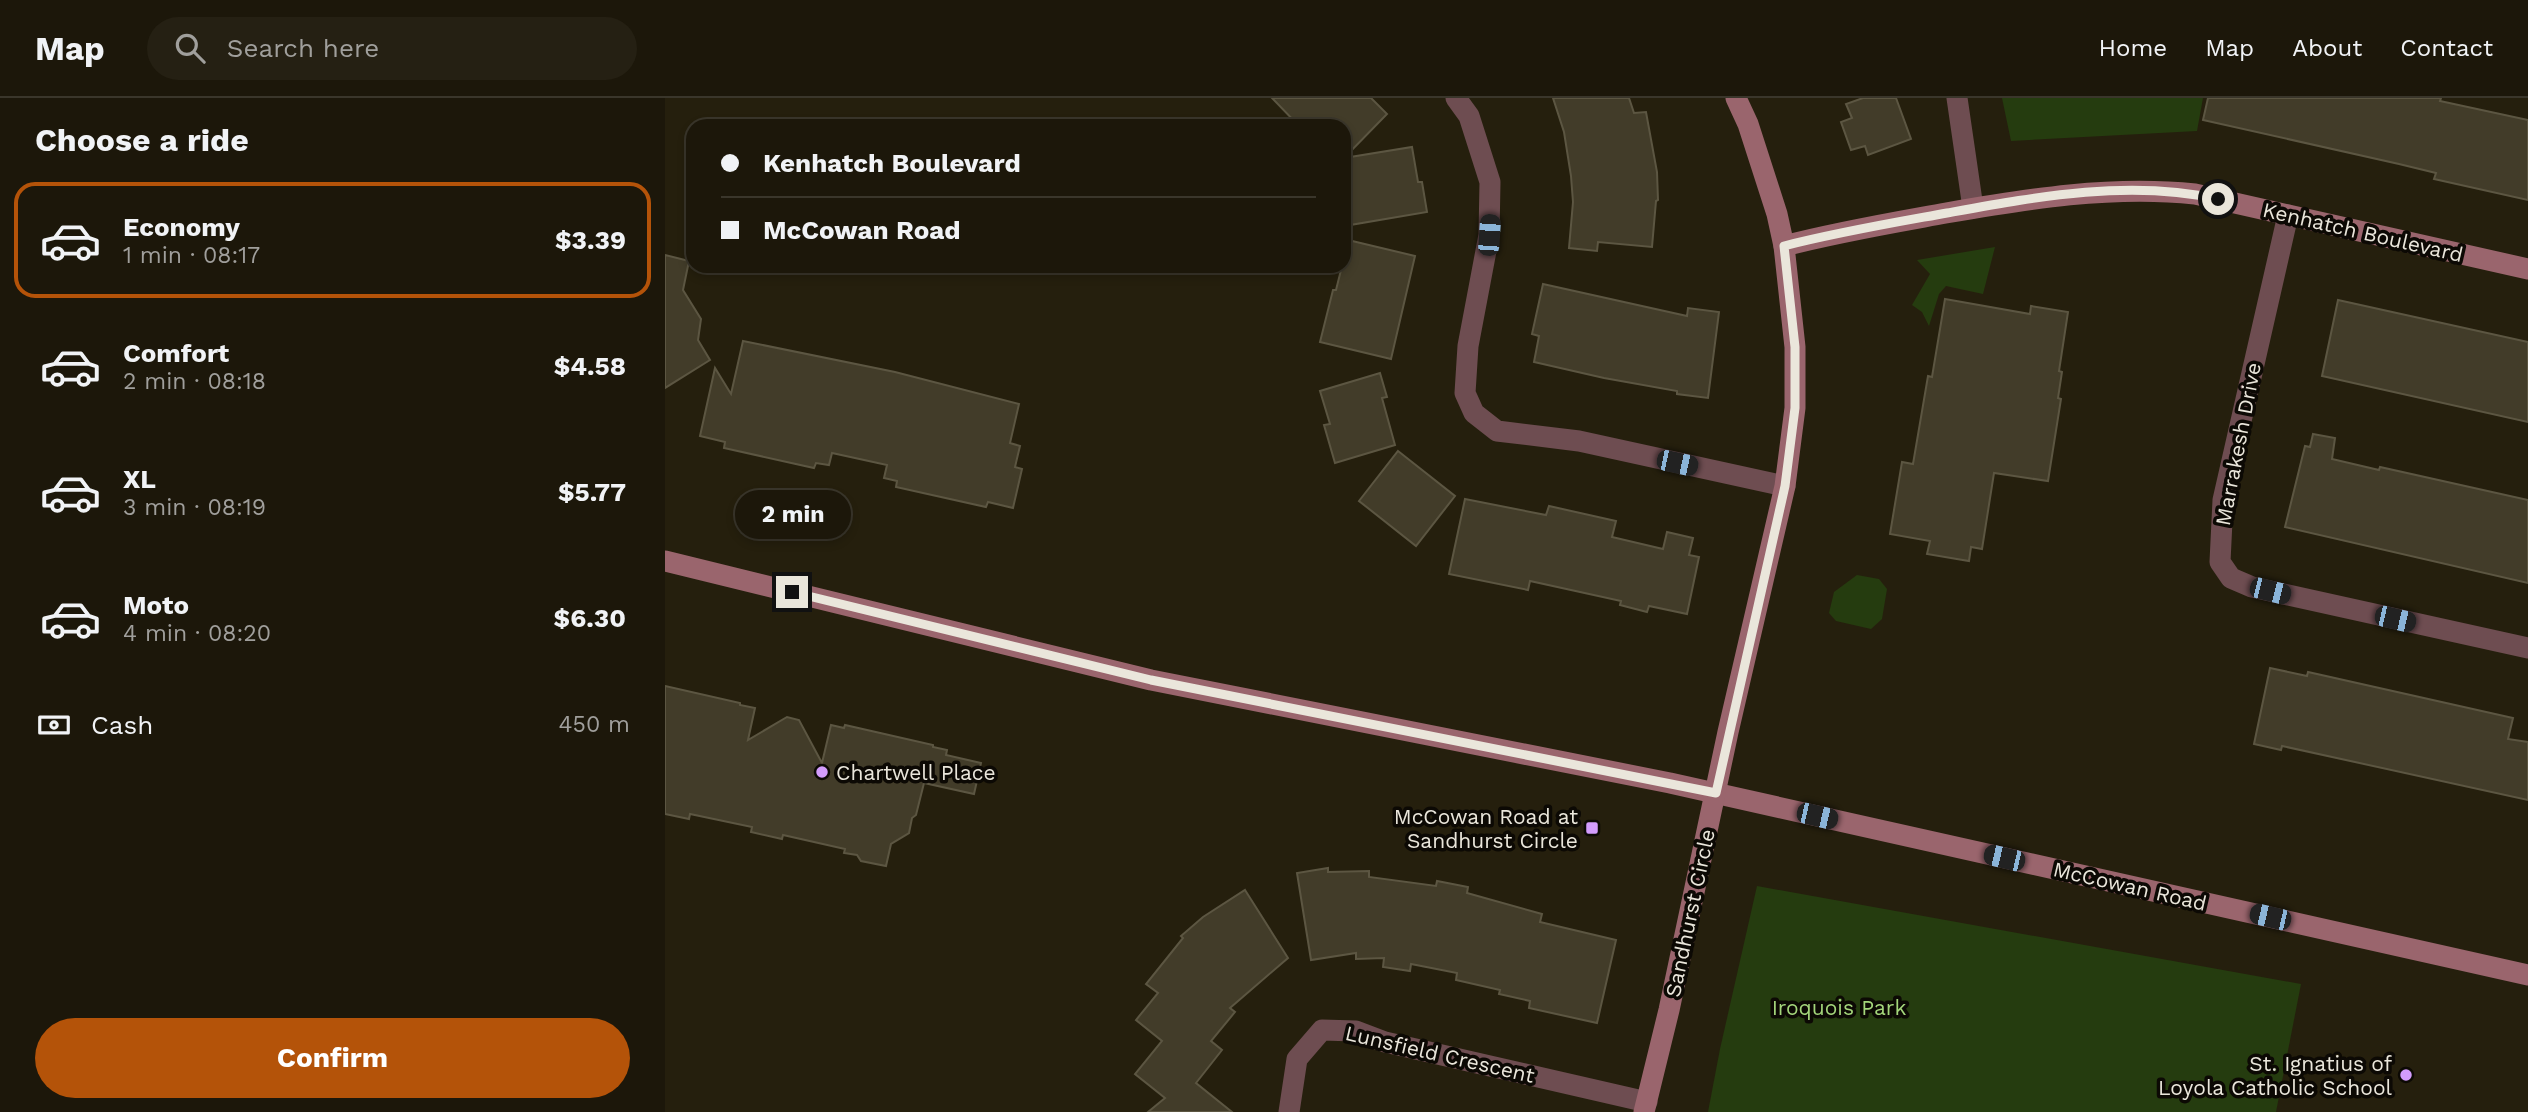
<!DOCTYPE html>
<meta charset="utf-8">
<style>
:root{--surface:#1c170a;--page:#252013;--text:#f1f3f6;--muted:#a09f9c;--line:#3a362b;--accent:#b45309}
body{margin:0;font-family:"Work Sans",sans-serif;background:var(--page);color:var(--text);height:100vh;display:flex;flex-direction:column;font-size:26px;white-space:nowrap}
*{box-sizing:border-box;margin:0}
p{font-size:23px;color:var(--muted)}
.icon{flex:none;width:38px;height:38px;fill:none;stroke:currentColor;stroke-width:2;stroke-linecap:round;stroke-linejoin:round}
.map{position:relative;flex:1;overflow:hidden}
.panel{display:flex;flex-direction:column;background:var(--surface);width:665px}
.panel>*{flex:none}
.hud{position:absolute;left:21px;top:21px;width:665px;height:154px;border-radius:21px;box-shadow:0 4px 10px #0003,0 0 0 2px var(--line);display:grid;align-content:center;height:154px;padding:0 35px;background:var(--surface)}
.end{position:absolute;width:32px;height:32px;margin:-16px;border:9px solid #eae6db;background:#111;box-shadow:0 0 0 4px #111}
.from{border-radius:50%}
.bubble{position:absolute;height:49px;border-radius:24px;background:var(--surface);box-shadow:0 4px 10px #0003,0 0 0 2px var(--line);font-size:23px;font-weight:700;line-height:49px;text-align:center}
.car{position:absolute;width:21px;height:42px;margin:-21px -10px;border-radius:9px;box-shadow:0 0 5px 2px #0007;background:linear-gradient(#222 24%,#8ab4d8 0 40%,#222 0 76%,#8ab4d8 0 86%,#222 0)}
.hud b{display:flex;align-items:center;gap:24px;height:66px;font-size:26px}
.hud b+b{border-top:2px solid var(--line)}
.hud i{width:18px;height:18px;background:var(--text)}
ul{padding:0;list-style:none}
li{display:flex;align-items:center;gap:21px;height:116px;margin:0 14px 10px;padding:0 21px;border:4px solid transparent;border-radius:21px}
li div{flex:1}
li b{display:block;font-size:26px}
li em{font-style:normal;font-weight:700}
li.selected{border-color:var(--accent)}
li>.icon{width:63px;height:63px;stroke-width:1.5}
h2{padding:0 35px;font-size:32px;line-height:84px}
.pay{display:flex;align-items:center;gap:18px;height:77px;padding:0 35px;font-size:26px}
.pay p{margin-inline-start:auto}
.cta{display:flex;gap:14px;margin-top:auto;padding:14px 35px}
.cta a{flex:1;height:80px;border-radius:42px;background:var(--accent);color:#fff;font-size:28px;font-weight:700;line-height:80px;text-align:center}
header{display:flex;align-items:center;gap:42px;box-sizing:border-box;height:98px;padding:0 35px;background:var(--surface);border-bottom:2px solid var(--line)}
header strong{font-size:33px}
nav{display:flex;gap:38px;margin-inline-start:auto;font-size:24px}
.search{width:490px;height:63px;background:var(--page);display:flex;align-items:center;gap:18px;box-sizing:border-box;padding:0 24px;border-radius:38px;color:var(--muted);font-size:26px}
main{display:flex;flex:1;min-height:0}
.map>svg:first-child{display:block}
</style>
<header>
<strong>Map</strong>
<div class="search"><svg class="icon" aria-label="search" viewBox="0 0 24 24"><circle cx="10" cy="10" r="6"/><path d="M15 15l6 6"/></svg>Search here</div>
<nav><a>Home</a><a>Map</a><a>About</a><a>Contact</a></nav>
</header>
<main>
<section class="panel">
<h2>Choose a ride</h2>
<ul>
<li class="selected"><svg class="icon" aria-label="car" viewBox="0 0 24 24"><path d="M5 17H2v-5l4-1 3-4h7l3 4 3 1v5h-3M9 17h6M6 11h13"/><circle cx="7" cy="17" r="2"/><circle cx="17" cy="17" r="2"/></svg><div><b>Economy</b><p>1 min · 08:17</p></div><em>$3.39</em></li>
<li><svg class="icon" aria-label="car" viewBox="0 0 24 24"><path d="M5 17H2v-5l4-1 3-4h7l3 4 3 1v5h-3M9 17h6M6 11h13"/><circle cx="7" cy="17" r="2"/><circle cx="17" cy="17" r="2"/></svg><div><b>Comfort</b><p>2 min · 08:18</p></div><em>$4.58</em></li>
<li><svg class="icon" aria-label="car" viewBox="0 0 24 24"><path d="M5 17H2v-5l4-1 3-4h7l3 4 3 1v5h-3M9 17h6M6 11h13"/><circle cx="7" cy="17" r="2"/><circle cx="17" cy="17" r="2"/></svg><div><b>XL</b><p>3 min · 08:19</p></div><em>$5.77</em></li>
<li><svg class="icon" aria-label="car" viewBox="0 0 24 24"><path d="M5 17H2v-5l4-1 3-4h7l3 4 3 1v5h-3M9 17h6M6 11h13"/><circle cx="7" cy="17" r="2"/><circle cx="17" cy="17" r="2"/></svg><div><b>Moto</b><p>4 min · 08:20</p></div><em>$6.30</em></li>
</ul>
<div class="pay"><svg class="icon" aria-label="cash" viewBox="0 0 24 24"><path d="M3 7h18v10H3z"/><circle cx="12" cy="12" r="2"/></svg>Cash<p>450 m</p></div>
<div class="cta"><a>Confirm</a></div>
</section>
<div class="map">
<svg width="1863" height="1014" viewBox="0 0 1863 1014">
<rect width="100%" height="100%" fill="#251f0d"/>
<!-- green -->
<g fill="#253c0f">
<path d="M 1337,0 L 1538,0 L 1532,33 L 1346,43 Z"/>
<path d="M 1330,149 L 1318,196 L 1281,188 L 1274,196 L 1264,228 L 1257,214 L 1247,207 L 1265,176 L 1252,162 Z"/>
<path d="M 1192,477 L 1214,481 L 1222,491 L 1217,521 L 1206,531 L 1171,523 L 1164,515 L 1169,494 Z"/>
<path d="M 1092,788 L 1636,886 L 1611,1014 L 1043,1014 L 1055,951 Z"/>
</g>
<!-- building -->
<g fill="#423c29" stroke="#5c5642" stroke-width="2">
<path d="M 607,0 L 706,0 L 722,16 L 679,60 L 747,49 L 753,84 L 757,84 L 762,114 L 685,127 L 679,93 L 679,28 L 634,28 Z"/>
<path d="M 888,0 L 964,0 L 969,15 L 981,14 L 992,74 L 993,102 L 991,103 L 987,149 L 933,144 L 932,153 L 904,150 L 908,104 L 906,78 L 899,34 Z"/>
<path d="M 1198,0 L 1231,0 L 1246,41 L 1203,57 L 1200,48 L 1186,52 L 1176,24 L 1187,20 L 1181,6 Z"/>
<path d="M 1543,0 L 1776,0 L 1775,3 L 1863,22 L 1863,102 L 1769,81 L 1771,75 L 1734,66 L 1538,22 Z"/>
<path d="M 683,142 L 750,158 L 726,261 L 655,244 L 668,192 L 671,192 L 677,168 L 679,168 Z"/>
<path d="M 0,157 L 24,163 L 18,192 L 36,221 L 33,242 L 45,262 L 0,290 Z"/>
<path d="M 878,186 L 1022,218 L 1023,210 L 1054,214 L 1043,300 L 1012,296 L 1012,293 L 939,280 L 869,264 L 874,238 L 867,236 Z"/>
<path d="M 1280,201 L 1365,216 L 1366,208 L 1403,214 L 1394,273 L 1397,274 L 1393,300 L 1396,301 L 1383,383 L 1329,375 L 1317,451 L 1306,449 L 1304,463 L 1262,456 L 1265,443 L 1225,436 L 1237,364 L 1248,366 L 1263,278 L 1267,279 Z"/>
<path d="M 1673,202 L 1863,244 L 1863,324 L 1657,278 Z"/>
<path d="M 78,243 L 230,274 L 354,306 L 345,345 L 355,348 L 350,369 L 357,371 L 348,410 L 323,404 L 321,409 L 231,389 L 232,383 L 219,380 L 222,367 L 167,355 L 164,367 L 151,365 L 149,370 L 59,350 L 60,344 L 35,338 L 50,270 L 66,296 Z"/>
<path d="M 715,275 L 722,299 L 717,300 L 730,347 L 670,365 L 659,327 L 665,326 L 655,293 Z"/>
<path d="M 1648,336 L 1670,340 L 1667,361 L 1714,372 L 1715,369 L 1863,402 L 1863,485 L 1620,429 L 1640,348 L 1645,349 Z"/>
<path d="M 733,353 L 790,398 L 751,448 L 694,403 Z"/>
<path d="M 800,401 L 881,417 L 884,408 L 951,423 L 947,439 L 998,451 L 1002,434 L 1028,440 L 1024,457 L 1034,459 L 1022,516 L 984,508 L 982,514 L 955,507 L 956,503 L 865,483 L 863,492 L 784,476 Z"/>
<path d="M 1605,570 L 1642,578 L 1643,574 L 1848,620 L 1843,641 L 1863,644 L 1863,702 L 1617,648 L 1616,652 L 1589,646 Z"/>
<path d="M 0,588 L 75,605 L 75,607 L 90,610 L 83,642 L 122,619 L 134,622 L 157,665 L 166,627 L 179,630 L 180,627 L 268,647 L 268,649 L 282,652 L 281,657 L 316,665 L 309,696 L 259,685 L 251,717 L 247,720 L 244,735 L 226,746 L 221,768 L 196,763 L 192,757 L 179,755 L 180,751 L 118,737 L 117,741 L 86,734 L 87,729 L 25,716 L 24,721 L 0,716 Z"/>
<path d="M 663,770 L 663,774 L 704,773 L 704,779 L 771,788 L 772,783 L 803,789 L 802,795 L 877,816 L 875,824 L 951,842 L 932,925 L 864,910 L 865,903 L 834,896 L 835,892 L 791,882 L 792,875 L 746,866 L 745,873 L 718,869 L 719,860 L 691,861 L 691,855 L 646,862 L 632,775 Z"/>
<path d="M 580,792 L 623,860 L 565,910 L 570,914 L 546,943 L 557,952 L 531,985 L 567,1014 L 483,1014 L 500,1000 L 470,976 L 497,943 L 471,922 L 493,895 L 481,886 L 518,840 L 516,838 L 538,819 Z"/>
</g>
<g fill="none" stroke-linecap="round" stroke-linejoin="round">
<!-- street -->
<g stroke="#6e4d51" stroke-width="21">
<path d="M 791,0 L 804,18 L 825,84 L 824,137 L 803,248 L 800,295 L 809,315 L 832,333 L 914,343 L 1120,388"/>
<path d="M 1292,0 L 1308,110"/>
<path d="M 1623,117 L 1558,402 L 1555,464 L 1566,480 L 1587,489 L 1863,550"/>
<path d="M 624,1014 L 632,961 L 657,932 L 691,933 L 720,944 L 982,1004"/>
</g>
<!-- secondary -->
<g stroke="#9a656d" stroke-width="21">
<path d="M 1119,148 C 1172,134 1226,125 1281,115 C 1363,101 1446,87 1530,96 L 1863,171"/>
<path d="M 0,463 L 486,582 L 1005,685 L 1863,877"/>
<path d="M 979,1014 L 1004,912 L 1063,634 L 1120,388 L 1130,310 L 1130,249 L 1119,148 L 1112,116 L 1083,26 L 1071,0"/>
</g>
</g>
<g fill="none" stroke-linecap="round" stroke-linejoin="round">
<!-- route -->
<path stroke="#eae6db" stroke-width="9" d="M 127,494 L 486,582 L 1051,695 L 1120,388 L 1130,310 L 1130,249 L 1119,148 C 1173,134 1227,125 1282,115 C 1370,99 1464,81 1553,101"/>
</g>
<!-- markers -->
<g fill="#d39cfc" stroke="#0c0904" stroke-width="2.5">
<circle cx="157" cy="674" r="7"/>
<rect x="920" y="723" width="14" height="14" rx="3.5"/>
<circle cx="1741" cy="977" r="7"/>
</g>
<g text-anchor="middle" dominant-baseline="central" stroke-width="7" stroke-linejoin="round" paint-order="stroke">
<!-- street labels -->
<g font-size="21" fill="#eae6db" stroke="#0c0904">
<text transform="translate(1698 134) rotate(13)">Kenhatch Boulevard</text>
<text transform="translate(1573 346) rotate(-79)">Marrakesh Drive</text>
<text transform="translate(1465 788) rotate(13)">McCowan Road</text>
<text transform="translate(1025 815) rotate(-78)">Sandhurst Circle</text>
<text transform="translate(775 956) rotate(13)">Lunsfield Crescent</text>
</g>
<!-- poi labels -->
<g font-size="21" fill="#eae6db" stroke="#0c0904" text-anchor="end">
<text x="171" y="674" text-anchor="start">Chartwell Place</text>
<text x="913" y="718">McCowan Road at<tspan x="913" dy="24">Sandhurst Circle</tspan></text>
<text x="1727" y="965">St. Ignatius of<tspan x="1727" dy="24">Loyola Catholic School</tspan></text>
</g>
<!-- park labels -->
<g font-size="21" fill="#a4d67b" stroke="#0c0904">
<text x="1174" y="909">Iroquois Park</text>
</g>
</g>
</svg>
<i class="end from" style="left:1553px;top:101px"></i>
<i class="end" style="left:127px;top:494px"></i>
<div class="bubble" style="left:70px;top:392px;width:116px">2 min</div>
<i class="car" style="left:824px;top:137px;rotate:4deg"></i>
<i class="car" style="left:1012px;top:365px;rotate:102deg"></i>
<i class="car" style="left:1605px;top:493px;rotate:104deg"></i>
<i class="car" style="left:1730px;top:521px;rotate:103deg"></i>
<i class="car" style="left:1152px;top:718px;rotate:103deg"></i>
<i class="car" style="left:1339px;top:760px;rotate:283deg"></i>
<i class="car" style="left:1605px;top:819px;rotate:283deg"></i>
<div class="hud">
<b><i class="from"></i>Kenhatch Boulevard</b>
<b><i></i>McCowan Road</b>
</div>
</div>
</main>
